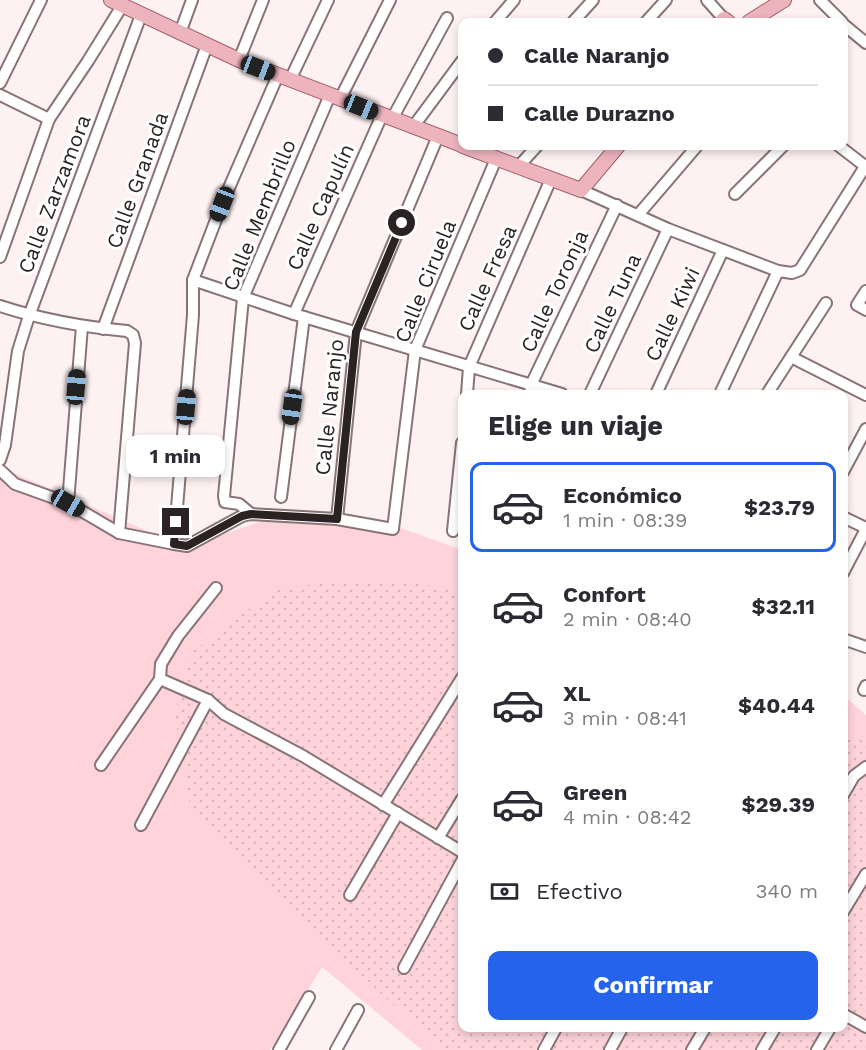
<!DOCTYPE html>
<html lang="es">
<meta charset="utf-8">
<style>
:root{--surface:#fff;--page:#f7f7f7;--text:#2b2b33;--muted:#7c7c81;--line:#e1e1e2;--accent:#2563eb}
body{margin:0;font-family:"Work Sans",sans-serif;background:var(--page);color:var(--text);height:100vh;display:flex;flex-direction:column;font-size:22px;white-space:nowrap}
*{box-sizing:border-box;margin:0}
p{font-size:20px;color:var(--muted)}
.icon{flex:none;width:33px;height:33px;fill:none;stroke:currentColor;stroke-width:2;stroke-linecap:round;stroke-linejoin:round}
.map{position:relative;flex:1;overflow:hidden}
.sheet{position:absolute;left:458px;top:390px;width:390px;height:642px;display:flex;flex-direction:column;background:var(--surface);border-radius:12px;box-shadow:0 3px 9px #0003}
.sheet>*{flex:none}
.top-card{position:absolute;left:458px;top:18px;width:390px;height:132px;border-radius:12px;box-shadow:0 3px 9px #0003;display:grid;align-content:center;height:132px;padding:0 30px;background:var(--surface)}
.end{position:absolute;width:27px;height:27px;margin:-14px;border:8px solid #2a2223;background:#fff;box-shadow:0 0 0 3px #fff}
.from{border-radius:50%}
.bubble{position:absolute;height:42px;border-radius:12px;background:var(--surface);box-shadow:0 3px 9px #0003;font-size:20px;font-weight:700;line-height:42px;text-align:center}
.car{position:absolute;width:18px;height:36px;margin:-18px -9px;border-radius:8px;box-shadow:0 0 4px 2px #0007;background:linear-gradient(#222 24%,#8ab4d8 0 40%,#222 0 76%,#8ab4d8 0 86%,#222 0)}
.top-card b{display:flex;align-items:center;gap:21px;height:57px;font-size:22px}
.top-card b+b{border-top:2px solid var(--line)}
.top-card i{width:15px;height:15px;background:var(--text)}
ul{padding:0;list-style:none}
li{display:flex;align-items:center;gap:18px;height:90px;margin:0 12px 9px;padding:0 18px;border:3px solid transparent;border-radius:12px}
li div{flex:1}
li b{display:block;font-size:22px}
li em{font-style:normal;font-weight:700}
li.selected{border-color:var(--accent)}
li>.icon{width:54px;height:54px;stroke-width:1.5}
h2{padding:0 30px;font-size:27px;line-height:72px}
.pay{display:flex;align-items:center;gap:15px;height:66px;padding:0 30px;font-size:22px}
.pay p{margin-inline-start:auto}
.button{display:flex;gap:12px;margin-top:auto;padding:12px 30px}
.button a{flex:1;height:69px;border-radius:12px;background:var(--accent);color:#fff;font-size:24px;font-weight:700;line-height:69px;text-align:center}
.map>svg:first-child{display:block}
</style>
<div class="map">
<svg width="866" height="1050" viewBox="0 0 866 1050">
<defs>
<pattern id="park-dots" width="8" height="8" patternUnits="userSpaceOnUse" patternTransform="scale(1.5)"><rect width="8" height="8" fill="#fed4da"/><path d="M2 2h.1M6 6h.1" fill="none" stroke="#dab6bb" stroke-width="1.8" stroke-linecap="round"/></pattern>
</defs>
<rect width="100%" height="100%" fill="#fef1f2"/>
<!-- grass -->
<path fill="#fed4da" d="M 0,467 L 191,550 L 227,533 L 269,519 L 395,526 L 462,550 L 462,1028 L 843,1028 L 843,695 L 866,715 L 866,1050 L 422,1050 L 322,967 L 270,1050 L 0,1050 Z"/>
<!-- park -->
<path fill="url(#park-dots)" d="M 381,580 L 462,589 L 462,1028 L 843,1028 L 843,731 L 866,743 L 866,1050 L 443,1050 L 270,892 L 191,811 L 175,715 L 191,653 L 278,587 Z"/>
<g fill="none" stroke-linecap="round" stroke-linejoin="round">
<!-- minor casing -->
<g stroke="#887477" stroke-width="14">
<g id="minor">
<path d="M 707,0 L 724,19"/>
<path d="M 820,0 L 842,22"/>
<path d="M 495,22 L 514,0"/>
<path d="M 573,22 L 593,0"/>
<path d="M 646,22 L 666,0"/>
<path d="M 843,24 L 866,43"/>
<path d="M 180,33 L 192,0"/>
<path d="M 239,60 L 263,0"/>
<path d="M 290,80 L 328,0"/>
<path d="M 0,83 L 41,0"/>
<path d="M 0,95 L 49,119"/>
<path d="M 340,99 L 390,0"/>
<path d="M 392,119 L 447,18"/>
<path d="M 413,127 L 462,61"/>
<path d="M 839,146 L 865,166"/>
<path d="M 518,167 L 537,146"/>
<path d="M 581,190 L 668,229 L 778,271 L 792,273 L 800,270 L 866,165"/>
<path d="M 735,194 L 783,146"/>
<path d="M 638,215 L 697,146"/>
<path d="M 0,257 L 49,119 L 88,61 L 122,6"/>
<path d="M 193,280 L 294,314 L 562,394"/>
<path d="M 866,291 L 857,305 L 866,310"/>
<path d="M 0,306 C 43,320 82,327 127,331 L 133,335 L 135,343 L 119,533"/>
<path d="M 294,314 L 382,115"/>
<path d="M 103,329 L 207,45"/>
<path d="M 791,357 L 866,395"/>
<path d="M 467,394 L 469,367 L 551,179"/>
<path d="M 530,394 L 531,385 L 617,205"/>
<path d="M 590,394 L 668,229"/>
<path d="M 656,394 L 723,250"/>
<path d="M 720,394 L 778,271"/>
<path d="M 767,394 L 826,303"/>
<path d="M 0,460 L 5,445 L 18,351 L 29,316 L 141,15"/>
<path d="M 0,470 L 15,484 L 68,503 L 119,533 L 174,544 L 187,546 L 242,516 L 251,514 L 337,519 L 393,529 L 415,350 L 496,159"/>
<path d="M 843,472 L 866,429"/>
<path d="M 281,497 L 304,317"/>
<path d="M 68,503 L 82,326"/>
<path d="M 251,514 L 239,504 L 225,502 L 224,496 L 243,298 L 330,95"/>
<path d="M 843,517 L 866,528"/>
<path d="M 337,519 L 356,332 L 438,136"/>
<path d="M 453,531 L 462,443"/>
<path d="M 174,544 L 193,315 L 193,280 L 222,204 L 278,75"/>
<path d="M 843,573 L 866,529"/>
<path d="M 843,639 L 866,647"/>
<path d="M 160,679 L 208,700 L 224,714 L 303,756 L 462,852"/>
<path d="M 864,690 L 866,686"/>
<path d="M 101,765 L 160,679 L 161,664 L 178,636 L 216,588"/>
<path d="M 843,795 L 854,776 L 866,767"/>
<path d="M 383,805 L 462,678"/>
<path d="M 141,825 L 208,700"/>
<path d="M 438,838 L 462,799"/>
<path d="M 350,895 L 398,813"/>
<path d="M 843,912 L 866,874"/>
<path d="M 404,968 L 462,861"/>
<path d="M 843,1014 L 866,1027"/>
<path d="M 279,1050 L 309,997"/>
<path d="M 336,1050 L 358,1010"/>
<path d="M 544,1050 L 556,1028"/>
<path d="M 610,1050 L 622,1028"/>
<path d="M 692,1050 L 705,1028"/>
<path d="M 762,1050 L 775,1028"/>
<path d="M 817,1050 L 830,1028"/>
</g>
</g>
<!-- major casing -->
<g stroke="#a2606c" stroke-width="16">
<g id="major">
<path d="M 111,0 L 239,60 L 462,145"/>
<path d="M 721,22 L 724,19 L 728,22"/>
<path d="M 749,22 L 784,0"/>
<path d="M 463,146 L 581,190 L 618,146"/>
</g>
</g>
<!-- minor -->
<use href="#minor" stroke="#fff" stroke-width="10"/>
<!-- major -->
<use href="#major" stroke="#eeb4be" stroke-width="14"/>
</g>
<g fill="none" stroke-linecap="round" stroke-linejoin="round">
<!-- route -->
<path stroke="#2a2223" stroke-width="8" d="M 176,522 L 174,544 L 187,546 L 242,516 L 251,514 L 337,519 L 356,332 L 402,223"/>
</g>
<g text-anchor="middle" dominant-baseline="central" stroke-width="6" stroke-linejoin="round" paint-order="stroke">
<!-- street labels -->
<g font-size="21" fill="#2a2223" stroke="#fff">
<text transform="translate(137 180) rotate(-70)">Calle Granada</text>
<text transform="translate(54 194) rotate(-69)">Calle Zarzamora</text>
<text transform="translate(320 207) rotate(-66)">Calle Capulín</text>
<text transform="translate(259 215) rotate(-68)">Calle Membrillo</text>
<text transform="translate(487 278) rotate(-66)">Calle Fresa</text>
<text transform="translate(425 281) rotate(-68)">Calle Ciruela</text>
<text transform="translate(554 291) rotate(-65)">Calle Toronja</text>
<text transform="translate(612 303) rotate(-65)">Calle Tuna</text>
<text transform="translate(672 314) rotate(-65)">Calle Kiwi</text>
<text transform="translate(329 407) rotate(-84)">Calle Naranjo</text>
</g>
</g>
</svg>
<i class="end from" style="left:402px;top:223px"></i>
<i class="end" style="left:176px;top:522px"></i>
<div class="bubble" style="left:126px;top:435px;width:99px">1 min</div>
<i class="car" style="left:258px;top:68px;rotate:111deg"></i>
<i class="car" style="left:361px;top:107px;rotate:112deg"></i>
<i class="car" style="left:222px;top:204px;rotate:201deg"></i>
<i class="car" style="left:76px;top:387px;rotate:5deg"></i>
<i class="car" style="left:186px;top:407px;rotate:5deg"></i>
<i class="car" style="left:292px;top:407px;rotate:188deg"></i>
<i class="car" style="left:68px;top:503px;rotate:120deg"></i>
<div class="top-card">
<b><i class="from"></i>Calle Naranjo</b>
<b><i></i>Calle Durazno</b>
</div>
<section class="sheet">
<h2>Elige un viaje</h2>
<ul>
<li class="selected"><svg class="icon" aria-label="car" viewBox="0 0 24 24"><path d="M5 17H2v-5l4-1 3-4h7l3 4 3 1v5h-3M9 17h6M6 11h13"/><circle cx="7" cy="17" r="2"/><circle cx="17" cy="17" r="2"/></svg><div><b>Económico</b><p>1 min · 08:39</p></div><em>$23.79</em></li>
<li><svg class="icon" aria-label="car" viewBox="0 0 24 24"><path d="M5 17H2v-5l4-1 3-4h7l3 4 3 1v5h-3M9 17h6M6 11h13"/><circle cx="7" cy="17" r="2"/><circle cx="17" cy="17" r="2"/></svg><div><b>Confort</b><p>2 min · 08:40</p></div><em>$32.11</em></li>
<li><svg class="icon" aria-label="car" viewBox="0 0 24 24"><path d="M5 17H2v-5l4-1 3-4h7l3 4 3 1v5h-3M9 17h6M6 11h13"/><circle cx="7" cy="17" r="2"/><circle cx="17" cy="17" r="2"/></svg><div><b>XL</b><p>3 min · 08:41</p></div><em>$40.44</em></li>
<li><svg class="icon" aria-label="car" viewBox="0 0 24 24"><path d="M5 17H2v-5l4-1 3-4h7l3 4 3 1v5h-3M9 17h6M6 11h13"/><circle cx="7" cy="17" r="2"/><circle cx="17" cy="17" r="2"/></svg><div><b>Green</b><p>4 min · 08:42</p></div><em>$29.39</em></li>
</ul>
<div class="pay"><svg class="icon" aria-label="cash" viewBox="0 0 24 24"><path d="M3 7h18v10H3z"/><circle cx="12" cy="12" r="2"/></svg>Efectivo<p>340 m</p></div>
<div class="button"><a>Confirmar</a></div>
</section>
</div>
